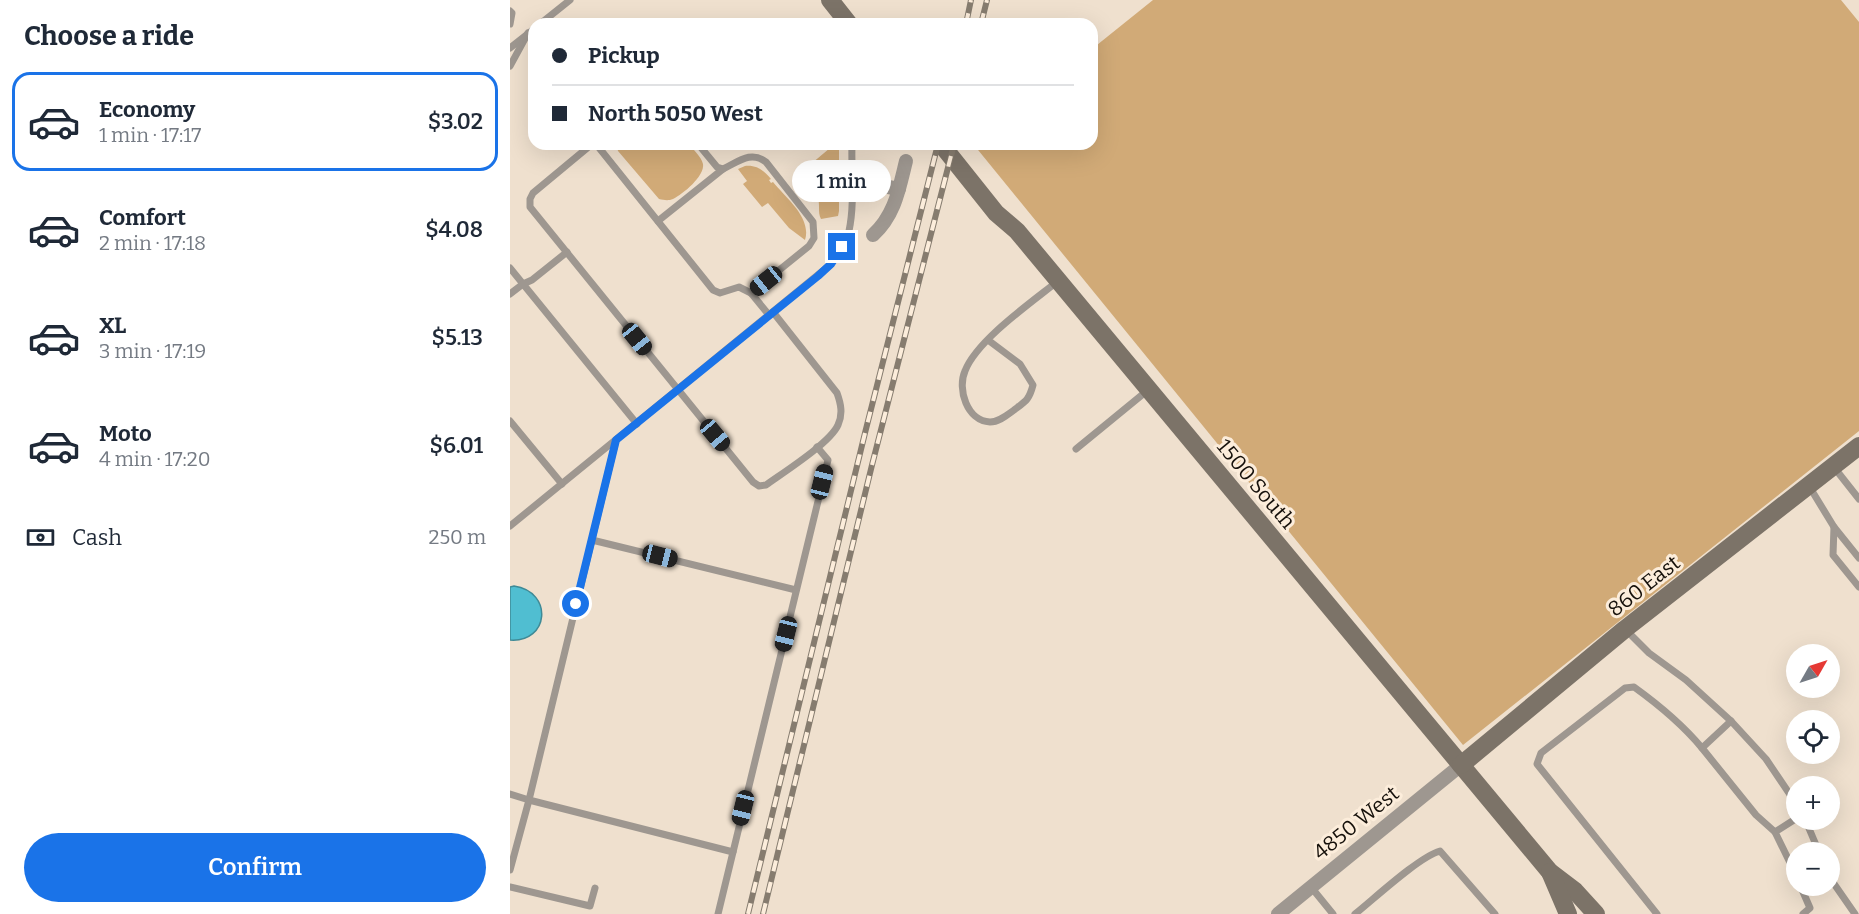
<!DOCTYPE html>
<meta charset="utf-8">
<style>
:root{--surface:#fff;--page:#f6f6f7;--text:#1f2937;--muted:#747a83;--line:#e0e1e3;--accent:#1a73e8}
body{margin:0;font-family:Bitter,serif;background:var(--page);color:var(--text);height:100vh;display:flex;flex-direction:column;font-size:22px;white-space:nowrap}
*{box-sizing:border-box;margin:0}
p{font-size:20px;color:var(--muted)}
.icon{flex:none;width:33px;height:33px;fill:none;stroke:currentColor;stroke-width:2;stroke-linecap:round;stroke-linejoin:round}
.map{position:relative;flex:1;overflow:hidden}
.details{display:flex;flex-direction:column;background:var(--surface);width:510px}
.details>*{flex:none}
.guide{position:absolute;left:18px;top:18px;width:570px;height:132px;border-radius:18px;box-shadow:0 6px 24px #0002;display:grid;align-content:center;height:132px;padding:0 24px;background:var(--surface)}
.needle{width:39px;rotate:51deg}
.controls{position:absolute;left:1276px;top:644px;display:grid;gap:12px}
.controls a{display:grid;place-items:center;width:54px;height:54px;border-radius:50%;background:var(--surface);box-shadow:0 6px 24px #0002;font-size:30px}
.end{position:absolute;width:27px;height:27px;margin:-14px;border:8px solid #1a73e8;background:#fff;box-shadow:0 0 0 3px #fff}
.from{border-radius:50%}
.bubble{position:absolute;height:42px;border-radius:21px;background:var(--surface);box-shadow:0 6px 24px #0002;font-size:20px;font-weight:600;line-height:42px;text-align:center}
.car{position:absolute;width:18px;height:36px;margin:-18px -9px;border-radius:8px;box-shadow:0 0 4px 2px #0007;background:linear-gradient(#222 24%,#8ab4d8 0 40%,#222 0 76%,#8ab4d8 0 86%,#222 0)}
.guide b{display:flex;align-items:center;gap:21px;height:57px;font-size:22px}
.guide b+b{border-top:2px solid var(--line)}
.guide i{width:15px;height:15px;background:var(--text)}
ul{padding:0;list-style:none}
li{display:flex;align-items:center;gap:18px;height:99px;margin:0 12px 9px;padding:0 12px;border:3px solid transparent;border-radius:18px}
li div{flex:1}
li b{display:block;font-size:22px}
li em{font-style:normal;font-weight:600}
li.active{border-color:var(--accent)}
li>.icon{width:54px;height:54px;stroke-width:1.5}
h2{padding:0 24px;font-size:27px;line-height:72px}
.pay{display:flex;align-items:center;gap:15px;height:66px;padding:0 24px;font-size:22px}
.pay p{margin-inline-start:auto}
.cta{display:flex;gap:12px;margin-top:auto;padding:12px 24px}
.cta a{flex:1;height:69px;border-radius:36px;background:var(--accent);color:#fff;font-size:24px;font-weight:600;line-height:69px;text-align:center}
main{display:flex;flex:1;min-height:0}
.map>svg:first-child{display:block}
</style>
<main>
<section class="details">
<h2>Choose a ride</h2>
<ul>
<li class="active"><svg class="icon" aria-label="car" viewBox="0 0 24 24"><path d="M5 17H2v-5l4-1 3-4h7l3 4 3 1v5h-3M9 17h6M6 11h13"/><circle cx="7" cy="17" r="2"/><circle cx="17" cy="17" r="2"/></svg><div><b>Economy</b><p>1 min · 17:17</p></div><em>$3.02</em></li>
<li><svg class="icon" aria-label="car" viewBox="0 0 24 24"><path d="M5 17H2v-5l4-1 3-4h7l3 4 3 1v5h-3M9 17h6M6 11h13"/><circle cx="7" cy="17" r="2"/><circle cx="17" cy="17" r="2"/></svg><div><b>Comfort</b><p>2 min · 17:18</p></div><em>$4.08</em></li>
<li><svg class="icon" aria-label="car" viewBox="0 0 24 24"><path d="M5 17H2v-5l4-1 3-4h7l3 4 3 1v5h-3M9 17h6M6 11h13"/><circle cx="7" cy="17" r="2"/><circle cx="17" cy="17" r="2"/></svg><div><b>XL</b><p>3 min · 17:19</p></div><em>$5.13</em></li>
<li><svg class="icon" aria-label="car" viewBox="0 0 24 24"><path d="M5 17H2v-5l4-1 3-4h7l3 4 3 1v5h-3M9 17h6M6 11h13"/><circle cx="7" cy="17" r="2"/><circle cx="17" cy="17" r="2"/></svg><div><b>Moto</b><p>4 min · 17:20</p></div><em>$6.01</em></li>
</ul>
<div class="pay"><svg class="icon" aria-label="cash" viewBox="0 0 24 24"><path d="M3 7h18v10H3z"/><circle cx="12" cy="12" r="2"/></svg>Cash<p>250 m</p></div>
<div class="cta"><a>Confirm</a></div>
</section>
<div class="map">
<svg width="1349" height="914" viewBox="0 0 1349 914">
<rect width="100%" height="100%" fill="#efe0ce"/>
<!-- green -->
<g fill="#d1aa77">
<path d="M 643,0 L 1331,0 L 1349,22 L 1349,431 L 953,745 L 464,145 L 582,144 L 582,49 Z"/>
<path d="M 106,144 L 179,144 C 183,150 191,156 193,164 C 195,176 173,194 163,199 C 158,201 154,200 149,199 L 108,151 Z"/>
<path d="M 322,144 L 329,144 L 329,211 L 328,216 L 311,219 C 307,212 311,204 307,195 C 303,184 292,182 295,169 L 320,148 Z"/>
<path d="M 235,166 C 247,165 253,170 261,179 L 259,180 L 261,183 L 263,182 C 276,198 302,218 295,240 L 279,228 L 258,203 L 252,207 L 233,184 L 237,181 L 228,169 Z"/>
</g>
<!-- water -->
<path fill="#50bed1" stroke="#3f8a96" stroke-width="1.5" d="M 4,586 C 44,592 39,643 0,640 L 0,587 Z"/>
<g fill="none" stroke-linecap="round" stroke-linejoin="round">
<!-- lane -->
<g stroke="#9e9790" stroke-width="7">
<path d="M 0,11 L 2,13 L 0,24"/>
<path d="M 30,24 L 60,0"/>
<path d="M 0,48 L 24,29"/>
<path d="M 0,66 L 18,33"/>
<path d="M 82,144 L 23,193 L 20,199 L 20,207 L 243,482 L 249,486 L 256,485 C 274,472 320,443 328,425 C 333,414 331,404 327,393 L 263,312"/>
<path d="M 86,144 L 203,290 L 210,293 L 229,287 L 241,293"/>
<path d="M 188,144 L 207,167 L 213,169 C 228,162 241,150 256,162 L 303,222 L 304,238 L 299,246 L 241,293 L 259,315"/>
<path d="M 148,221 L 213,169"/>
<path d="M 0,268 L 127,424"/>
<path d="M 0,294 L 13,284 L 22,280 L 57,252"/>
<path d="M 478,340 L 510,364 L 523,385 C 519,400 516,401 504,410 C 497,415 489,422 480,422 C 457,421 447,389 455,371 C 467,340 522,302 548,281"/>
<path d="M 0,421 L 52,484"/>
<path d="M 106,440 L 19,800 L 223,852"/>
<path d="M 566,449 L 638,390"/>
<path d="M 1323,466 L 1349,499"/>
<path d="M 1299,486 L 1324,527 L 1323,555 L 1349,587"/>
<path d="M 0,526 L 320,265 C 328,254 336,243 339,231 C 345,203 341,172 342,144"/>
<path d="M 1324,527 L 1349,558"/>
<path d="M 82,540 L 286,590"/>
<path d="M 1115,629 L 1139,653 L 1176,680 L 1221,721 L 1256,759 L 1287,805"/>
<path d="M 1192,748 L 1246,815 L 1265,832"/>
<path d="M 0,794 L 19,800 L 0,870"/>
<path d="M 1287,818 L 1265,832 L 1287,877"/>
<path d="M 1295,819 L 1309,852"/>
<path d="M 1320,878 L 1345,914"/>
<path d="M 1290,885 L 1300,908 L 1293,914"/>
<path d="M 0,887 L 80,906 L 85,888"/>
<path d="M 801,887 L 823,914"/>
<path d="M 208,914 L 318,460 L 307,447"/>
<path d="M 845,914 C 865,898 909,857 930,851 L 985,914"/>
<path d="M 1147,914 L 1027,764 L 1031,753 L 1115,688 L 1124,687 C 1149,705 1172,724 1192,748 L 1221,721"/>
</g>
<!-- street -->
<g stroke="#9e9790" stroke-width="14">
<path d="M 341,186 L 373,186 L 389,189"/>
<path d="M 363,235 C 385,215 389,189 396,161"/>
<path d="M 768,914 L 951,765"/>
</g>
<!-- secondary -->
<g stroke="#7c7368" stroke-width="18">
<path d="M 320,0 L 339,24"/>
<path d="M 431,144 L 486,213 L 507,231 L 1040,872 L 1065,891 L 1086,914"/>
<path d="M 951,765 L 1115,629 L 1349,446"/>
<path d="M 1040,872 L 1058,914"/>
</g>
<!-- rail casing -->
<g stroke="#867c6f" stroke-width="6">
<g id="rail">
<path d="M 456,24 L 461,0"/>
<path d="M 471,24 L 477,0"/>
<path d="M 238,914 L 355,433 L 428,144"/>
<path d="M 253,914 L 362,465 L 444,144"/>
</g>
</g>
<!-- rail -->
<use href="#rail" stroke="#fceddb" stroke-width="4" stroke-dasharray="11" stroke-linecap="butt"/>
</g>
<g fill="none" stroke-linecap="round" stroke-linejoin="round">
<!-- route -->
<path stroke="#1a73e8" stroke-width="8" d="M 66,604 L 106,440 L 308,276 L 321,264 L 332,247"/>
</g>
<g text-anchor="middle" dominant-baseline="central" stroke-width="6" stroke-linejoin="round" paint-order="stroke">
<!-- street labels -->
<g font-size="21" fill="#16110b" stroke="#fceddb">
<text transform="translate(746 484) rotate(50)">1500 South</text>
<text transform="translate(1134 586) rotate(-38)">860 East</text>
<text transform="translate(846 823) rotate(-39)">4850 West</text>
</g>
</g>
</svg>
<div class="controls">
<a><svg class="needle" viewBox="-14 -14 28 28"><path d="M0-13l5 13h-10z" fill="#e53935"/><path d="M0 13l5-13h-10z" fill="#747a83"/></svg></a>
<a><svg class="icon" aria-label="locate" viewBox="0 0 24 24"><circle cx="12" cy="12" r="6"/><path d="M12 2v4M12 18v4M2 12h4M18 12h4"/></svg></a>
<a>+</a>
<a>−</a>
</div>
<i class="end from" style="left:66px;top:604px"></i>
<i class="end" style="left:332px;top:247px"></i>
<div class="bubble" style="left:282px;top:160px;width:99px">1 min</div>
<i class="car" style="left:256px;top:281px;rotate:231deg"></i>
<i class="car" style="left:127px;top:339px;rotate:141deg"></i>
<i class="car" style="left:205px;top:435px;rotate:140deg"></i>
<i class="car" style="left:312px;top:482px;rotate:14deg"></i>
<i class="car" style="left:150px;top:556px;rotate:104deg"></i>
<i class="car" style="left:276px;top:634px;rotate:194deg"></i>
<i class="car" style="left:233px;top:808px;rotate:194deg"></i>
<div class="guide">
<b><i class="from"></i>Pickup</b>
<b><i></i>North 5050 West</b>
</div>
</div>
</main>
